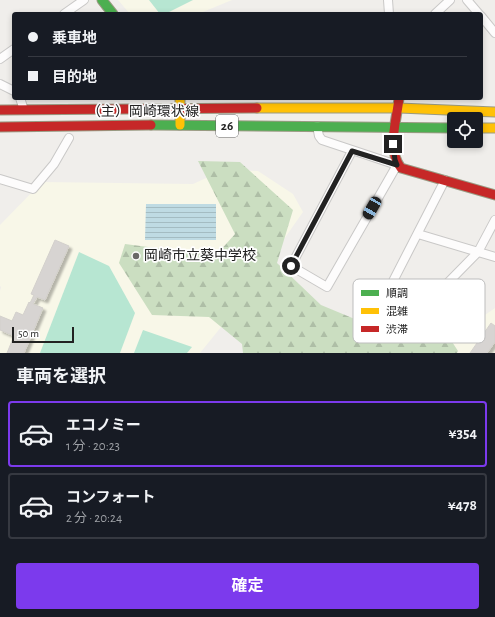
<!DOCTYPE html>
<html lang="ja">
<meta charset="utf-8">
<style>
:root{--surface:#171b24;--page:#20242c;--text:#f1f3f6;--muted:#9ea1a6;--line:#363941;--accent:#7c3aed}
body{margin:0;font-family:"Alegreya Sans","Noto Sans JP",sans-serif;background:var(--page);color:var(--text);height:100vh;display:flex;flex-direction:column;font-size:15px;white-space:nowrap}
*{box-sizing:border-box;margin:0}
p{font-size:13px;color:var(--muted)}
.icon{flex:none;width:22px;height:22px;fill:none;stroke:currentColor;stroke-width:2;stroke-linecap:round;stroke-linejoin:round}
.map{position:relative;height:353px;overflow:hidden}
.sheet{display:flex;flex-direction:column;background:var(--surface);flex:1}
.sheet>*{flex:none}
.banner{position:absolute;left:12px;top:12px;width:471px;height:88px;border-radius:4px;box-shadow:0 2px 6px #0003;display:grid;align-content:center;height:88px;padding:0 16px;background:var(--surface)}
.buttons{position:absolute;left:447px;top:112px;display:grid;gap:8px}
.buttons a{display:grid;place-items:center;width:36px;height:36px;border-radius:4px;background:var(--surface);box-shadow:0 2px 6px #0003;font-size:20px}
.scale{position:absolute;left:12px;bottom:10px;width:62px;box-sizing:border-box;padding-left:4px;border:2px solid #222;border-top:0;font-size:11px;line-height:14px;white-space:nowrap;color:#222;-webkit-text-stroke:3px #fff;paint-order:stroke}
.end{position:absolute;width:18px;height:18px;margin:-9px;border:5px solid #222;background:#fff;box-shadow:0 0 0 2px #fff}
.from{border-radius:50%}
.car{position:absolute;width:12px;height:24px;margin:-12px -6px;border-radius:5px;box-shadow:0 0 3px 1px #0007;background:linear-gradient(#222 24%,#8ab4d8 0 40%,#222 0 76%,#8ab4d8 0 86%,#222 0)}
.banner b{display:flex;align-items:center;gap:14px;height:38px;font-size:15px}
.banner b+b{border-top:1px solid var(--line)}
.banner i{width:10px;height:10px;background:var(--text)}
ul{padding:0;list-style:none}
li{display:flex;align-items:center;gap:12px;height:66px;margin:0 8px 6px;padding:0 8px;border:2px solid var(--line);border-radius:4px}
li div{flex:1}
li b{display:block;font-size:15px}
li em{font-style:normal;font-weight:700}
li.active{border-color:var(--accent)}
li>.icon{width:36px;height:36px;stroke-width:1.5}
h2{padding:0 16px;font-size:18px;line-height:48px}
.button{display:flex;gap:8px;margin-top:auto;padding:8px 16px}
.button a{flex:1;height:46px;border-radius:4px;background:var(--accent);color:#fff;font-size:16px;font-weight:700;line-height:46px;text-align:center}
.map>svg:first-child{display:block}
</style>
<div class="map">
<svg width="495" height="353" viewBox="0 0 495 353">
<defs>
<pattern id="forest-firs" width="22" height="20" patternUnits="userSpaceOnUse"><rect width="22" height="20" fill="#cbdec1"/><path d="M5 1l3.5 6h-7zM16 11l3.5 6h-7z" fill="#aebea6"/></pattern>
<pattern id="water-rules" width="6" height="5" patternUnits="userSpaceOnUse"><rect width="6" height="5" fill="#bfdbe3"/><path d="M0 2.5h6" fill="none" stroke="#a4bcc2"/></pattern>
<filter id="shadow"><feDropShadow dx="3" dy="3" stdDeviation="1" flood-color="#0004"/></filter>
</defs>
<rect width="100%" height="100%" fill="#f0eeeb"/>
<!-- education -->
<g fill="#f8f7e8">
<path d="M 118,0 L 232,0 L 198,14 L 130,14 Z"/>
<path d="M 226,169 L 258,171 L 293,194 L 303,212 L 230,316 L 200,353 L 0,353 L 0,291 L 1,287 L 0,286 L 0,225 L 42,182 L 193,184 Z"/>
<path d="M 495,308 L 495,353 L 432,353 L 434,350 Z"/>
</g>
<!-- forest -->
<path fill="url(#forest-firs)" d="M 198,161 L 240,162 L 293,210 L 277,263 L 321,305 L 403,339 L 445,331 L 458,351 L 457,353 L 243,353 L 242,344 L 209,317 L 152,315 L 119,263 L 125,244 L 156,248 L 218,253 L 235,234 Z"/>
<!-- pitch -->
<g fill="#b7e6d2">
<path d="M 149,0 L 193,0 L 165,14 L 160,14 Z"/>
<path d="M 79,252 L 109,266 L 135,313 L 120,353 L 40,353 Z"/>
<path d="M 143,330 L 192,347 L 187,353 L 134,353 Z"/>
</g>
<!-- water -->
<path fill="url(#water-rules)" d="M 146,204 L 216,204 L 216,240 L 145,240 Z"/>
<!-- building -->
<g fill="#d7d4d2" stroke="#d3d0cc" filter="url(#shadow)">
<path d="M 55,240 L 69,246 L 45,300 L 37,297 L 33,304 L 43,308 L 24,353 L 7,353 L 14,336 L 0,330 L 0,316 L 12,321 L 16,312 L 23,315 L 29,302 L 30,303 L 34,295 L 31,294 Z"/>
<path d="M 491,323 L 495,326 L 495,342 L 487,353 L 470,353 Z"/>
</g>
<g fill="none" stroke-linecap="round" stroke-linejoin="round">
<!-- street casing -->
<g stroke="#c9c8c7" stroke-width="10">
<g id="street">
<path d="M 388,0 L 389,14"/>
<path d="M 467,0 L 479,14"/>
<path d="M 64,14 L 84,0"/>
<path d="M 435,14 L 450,0"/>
<path d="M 481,16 L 495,33"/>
<path d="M 0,59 L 14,49"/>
<path d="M 0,84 L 14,91"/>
<path d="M 20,98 L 24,110"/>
<path d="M 317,126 L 319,136 L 322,140 L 397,165 L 327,287 L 291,266 L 352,151"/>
<path d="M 0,179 L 33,189 L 54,164 L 69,138"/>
<path d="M 418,234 L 495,257"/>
<path d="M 386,295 L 420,309 L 424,307 L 478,252 L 495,220"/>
<path d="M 371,324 L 445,180"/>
</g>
</g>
<!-- fast casing -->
<g stroke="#999a82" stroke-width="11">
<g id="fast">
<path d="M 102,0 L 113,14"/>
<path d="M 151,125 L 454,128"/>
</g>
</g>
<!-- slow casing -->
<g stroke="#999a82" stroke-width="11">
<g id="slow">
<path d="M 180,98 L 180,125"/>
<path d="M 257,108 L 399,108 L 495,112"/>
<path d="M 476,128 L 495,128"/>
</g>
</g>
<!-- jam casing -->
<g stroke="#999a82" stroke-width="11">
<g id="jam">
<path d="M 399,98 C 397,120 386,149 401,168 L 495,195"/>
<path d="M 0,110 L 257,108"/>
<path d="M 0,127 L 151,125"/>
</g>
</g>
<!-- street -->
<use href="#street" stroke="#fdfcfc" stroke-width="8"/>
<!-- fast -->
<use href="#fast" stroke="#4caf50" stroke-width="9"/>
<!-- slow -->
<use href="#slow" stroke="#ffc107" stroke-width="9"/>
<!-- jam -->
<use href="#jam" stroke="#c62828" stroke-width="9"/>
</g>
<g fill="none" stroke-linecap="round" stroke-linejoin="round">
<!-- route -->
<path stroke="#222" stroke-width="5" d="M 291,266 L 352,151 L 397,165 L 395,160 L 393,144"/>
</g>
<!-- markers -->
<circle fill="#6a6968" stroke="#fff" stroke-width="1.5" cx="136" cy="256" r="4"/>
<g text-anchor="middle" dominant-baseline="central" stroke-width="3.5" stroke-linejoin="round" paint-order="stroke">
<!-- shield labels -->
<rect fill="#fff" stroke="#646464" stroke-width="1" x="216" y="115" width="22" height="22" rx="3"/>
<g font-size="13" font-weight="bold" fill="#222">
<text x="227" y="126">26</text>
</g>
<!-- street labels -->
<g font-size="14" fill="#222" stroke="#fff">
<text x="143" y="112">（主）岡崎環状線</text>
</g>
<!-- poi labels -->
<g font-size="14" fill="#222" stroke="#fff" text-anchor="start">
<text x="144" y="256">岡崎市立葵中学校</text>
</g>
</g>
<!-- legend -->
<rect x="353" y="279" width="132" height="64" rx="6" fill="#fff" stroke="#bdbdbd" stroke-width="1"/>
<rect x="361" y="290" width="18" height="6" fill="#4caf50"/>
<rect x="361" y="308" width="18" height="6" fill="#ffc107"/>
<rect x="361" y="326" width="18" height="6" fill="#c62828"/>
<g font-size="11" fill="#222">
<text x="386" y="297">順調</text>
<text x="386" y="315">混雑</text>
<text x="386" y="333">渋滞</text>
</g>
</svg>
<div class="buttons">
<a><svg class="icon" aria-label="locate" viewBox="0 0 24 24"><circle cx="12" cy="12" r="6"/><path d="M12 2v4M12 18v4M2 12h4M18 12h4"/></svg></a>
</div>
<div class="scale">50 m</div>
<i class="end from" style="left:291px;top:266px"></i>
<i class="end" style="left:393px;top:144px"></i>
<i class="car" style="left:372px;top:208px;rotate:210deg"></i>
<div class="banner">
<b><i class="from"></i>乗車地</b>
<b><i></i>目的地</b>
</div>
</div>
<section class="sheet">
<h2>車両を選択</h2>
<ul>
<li class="active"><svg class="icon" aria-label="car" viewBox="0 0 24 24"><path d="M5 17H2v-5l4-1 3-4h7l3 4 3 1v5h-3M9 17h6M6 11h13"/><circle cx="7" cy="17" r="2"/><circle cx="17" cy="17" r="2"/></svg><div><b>エコノミー</b><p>1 分 · 20:23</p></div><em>¥354</em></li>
<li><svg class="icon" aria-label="car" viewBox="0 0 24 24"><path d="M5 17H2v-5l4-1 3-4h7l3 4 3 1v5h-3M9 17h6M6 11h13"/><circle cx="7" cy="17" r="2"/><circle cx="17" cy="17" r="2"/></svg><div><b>コンフォート</b><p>2 分 · 20:24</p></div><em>¥478</em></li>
</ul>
<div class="button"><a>確定</a></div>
</section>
